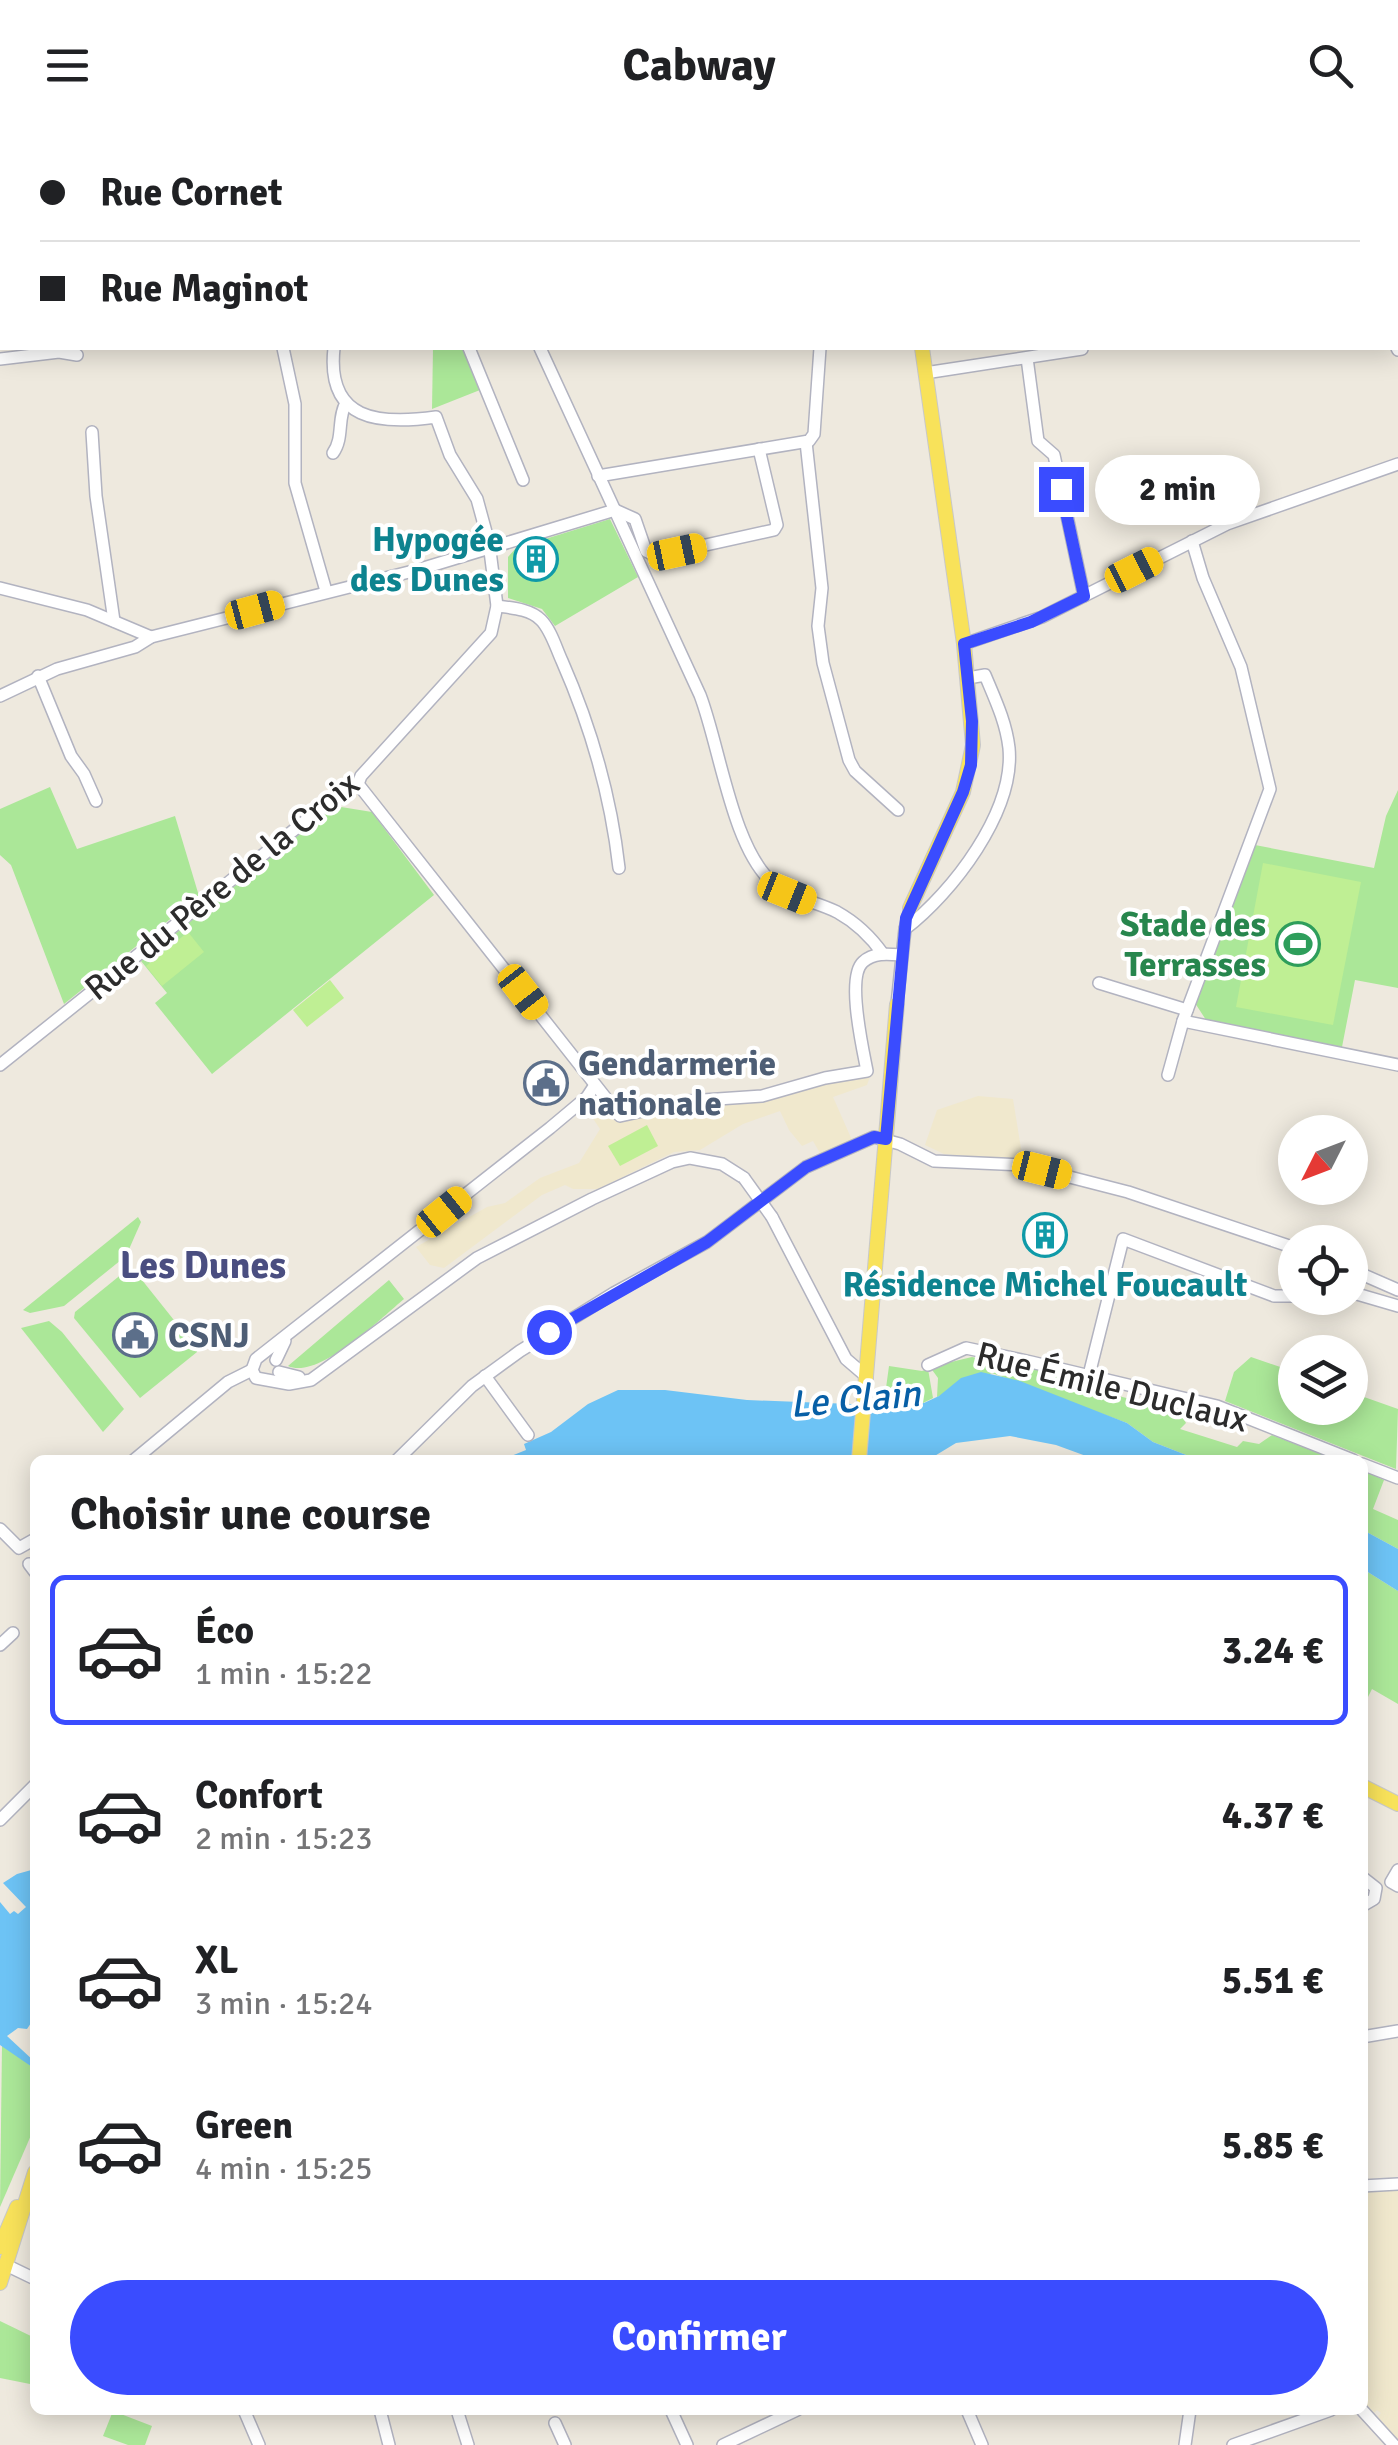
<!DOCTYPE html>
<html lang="fr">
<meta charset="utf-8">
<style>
:root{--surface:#fff;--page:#f2f2f2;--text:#202124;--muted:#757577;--line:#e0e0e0;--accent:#3a4cff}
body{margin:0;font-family:Signika,sans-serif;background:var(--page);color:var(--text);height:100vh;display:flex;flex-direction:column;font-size:38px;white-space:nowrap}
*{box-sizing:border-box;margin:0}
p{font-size:32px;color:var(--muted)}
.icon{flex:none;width:55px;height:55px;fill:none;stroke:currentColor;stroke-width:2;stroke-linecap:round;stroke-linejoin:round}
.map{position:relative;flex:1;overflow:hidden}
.panel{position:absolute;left:30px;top:1325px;width:1338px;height:960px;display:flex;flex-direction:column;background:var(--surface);border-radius:15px;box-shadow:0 5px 25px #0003}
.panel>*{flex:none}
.top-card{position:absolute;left:0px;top:0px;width:1400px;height:220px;box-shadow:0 5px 25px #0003;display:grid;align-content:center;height:220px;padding:0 40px;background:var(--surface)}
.needle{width:65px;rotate:228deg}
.fabs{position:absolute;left:1278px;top:985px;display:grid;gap:20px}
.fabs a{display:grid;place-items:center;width:90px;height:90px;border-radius:50%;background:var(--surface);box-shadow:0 5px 25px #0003;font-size:50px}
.end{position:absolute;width:45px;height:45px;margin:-22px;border:12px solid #3a4cff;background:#fff;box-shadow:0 0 0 5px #fff}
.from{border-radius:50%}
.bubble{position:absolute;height:70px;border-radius:35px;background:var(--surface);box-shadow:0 5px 25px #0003;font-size:32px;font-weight:700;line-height:70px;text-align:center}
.car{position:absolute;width:30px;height:60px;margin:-30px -15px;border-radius:12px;box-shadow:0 0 8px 2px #0007;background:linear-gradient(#f5c518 24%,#345 0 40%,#f5c518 0 76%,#345 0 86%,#f5c518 0)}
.top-card b{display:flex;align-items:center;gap:35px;height:95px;font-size:38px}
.top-card b+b{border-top:2px solid var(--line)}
.top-card i{width:25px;height:25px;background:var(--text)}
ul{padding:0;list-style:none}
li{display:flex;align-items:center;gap:30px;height:150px;margin:0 20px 15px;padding:0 20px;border:5px solid transparent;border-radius:15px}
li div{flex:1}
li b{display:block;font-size:38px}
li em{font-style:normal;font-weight:700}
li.on{border-color:var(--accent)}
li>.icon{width:90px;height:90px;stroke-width:1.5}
h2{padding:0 40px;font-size:45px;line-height:120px}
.primary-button{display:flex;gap:20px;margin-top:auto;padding:20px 40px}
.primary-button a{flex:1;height:115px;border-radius:60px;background:var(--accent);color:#fff;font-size:40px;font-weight:700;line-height:115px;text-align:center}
header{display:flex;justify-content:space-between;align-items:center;height:130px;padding:0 40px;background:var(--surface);font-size:45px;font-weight:700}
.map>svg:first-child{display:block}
</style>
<header><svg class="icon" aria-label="menu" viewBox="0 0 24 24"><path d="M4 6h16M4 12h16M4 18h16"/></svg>Cabway<svg class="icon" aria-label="search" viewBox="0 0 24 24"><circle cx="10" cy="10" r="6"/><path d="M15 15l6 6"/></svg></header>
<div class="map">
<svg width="1398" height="2315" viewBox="0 0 1398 2315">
<rect width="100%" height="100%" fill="#eee9de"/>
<!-- education -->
<g fill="#f0e8cd">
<path d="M 872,941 L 867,955 L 833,967 L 852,1010 L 820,1023 L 813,1011 L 802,1016 L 789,1000 L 780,981 L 743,994 L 700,1020 L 674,1022 L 598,1059 L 573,1059 L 565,1055 L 542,1065 L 444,1138 L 430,1135 L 416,1117 L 487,1077 L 505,1073 L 540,1048 L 579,1033 L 600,999 L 588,981 L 602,970 L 617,992 L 686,974 Z"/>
<path d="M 978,966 L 1013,969 L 1023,1031 L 944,1024 L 925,1015 L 937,980 Z"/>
<path d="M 1398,2057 L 1398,2310 L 1378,2287 L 1381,2283 L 1377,2280 L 1374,2283 L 1363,2271 L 1363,2205 L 1367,2177 L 1362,2157 L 1363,2061 Z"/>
</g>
<!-- green -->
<g fill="#abe798">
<path d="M 433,218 L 464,218 L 480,260 L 432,279 Z"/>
<path d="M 610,389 L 638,447 L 555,496 L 542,479 L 508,468 L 508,427 L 516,418 Z"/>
<path d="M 50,657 L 77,719 L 175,686 L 199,766 L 64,874 L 11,735 L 0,725 L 0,679 Z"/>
<path d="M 1398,660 L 1398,858 L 1355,850 L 1342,917 L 1206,890 L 1195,873 L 1255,715 L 1374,738 L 1386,686 Z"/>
<path d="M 335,676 L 372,682 L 434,765 L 212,944 L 155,873 L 167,863 L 141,831 Z"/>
<path d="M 138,1087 L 141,1092 L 126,1126 L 64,1176 L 30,1183 L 23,1180 Z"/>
<path d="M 128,1139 L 134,1140 L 197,1219 L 197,1222 L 140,1268 L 74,1188 L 75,1182 Z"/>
<path d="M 389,1150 L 404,1169 C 380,1189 319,1250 288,1236 Z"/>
<path d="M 49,1191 L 62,1202 L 124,1279 L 103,1302 L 21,1198 Z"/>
<path d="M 972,1227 L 1004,1234 L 1031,1232 L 1081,1243 L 1079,1256 L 1170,1279 L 1174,1266 L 1178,1267 L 1178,1278 L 1186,1293 L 1180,1299 L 1237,1317 L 1243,1311 L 1259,1314 L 1272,1305 L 1336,1330 L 1199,1330 L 1153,1312 L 1127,1293 L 992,1243 L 937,1267 L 938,1248 L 930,1237 Z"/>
<path d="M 1251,1227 L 1295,1242 L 1295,1278 L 1350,1278 L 1350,1262 L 1398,1279 L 1396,1339 L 1225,1271 L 1234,1242 Z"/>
<path d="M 889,1236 L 922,1241 L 928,1239 L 933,1268 L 923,1273 L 908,1270 L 875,1278 L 877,1261 L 886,1258 Z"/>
<path d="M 1362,1340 L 1384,1350 L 1373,1379 L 1398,1390 L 1398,1419 L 1363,1400 Z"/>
<path d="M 1363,1439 L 1398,1461 L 1398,1574 L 1372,1559 L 1363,1577 Z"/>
<path d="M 2,1914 L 35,1939 L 35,1996 L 0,2077 Z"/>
<path d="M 0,2191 L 35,2208 L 35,2255 L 0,2248 Z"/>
<path d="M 113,2281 L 152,2296 L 145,2315 L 128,2315 L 103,2306 Z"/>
</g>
<!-- pitch -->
<g fill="#bfef94">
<path d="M 1263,733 L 1361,752 L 1333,895 L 1236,877 Z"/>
<path d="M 188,802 L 204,822 L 162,856 L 146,836 Z"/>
<path d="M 330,850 L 344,868 L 307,897 L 293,880 Z"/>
<path d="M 647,995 L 658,1016 L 620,1036 L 608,1016 Z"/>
</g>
<!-- water -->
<g fill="#6dc3f5">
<path d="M 981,1242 L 1020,1251 L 1127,1293 L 1153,1312 L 1199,1330 L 1097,1330 L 1056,1315 L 1010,1306 L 956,1313 L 928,1330 L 501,1330 L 526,1320 L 524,1314 L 551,1302 L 588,1274 L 618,1260 L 665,1260 L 747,1270 L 851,1274 L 875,1278 L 908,1270 L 924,1273 L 939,1266 L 961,1248 Z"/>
<path d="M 1363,1400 L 1398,1419 L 1398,1461 L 1363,1439 Z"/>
<path d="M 35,1739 L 35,1887 L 27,1899 L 18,1898 L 7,1906 L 35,1932 L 35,1939 L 0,1915 L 0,1772 L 10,1784 L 14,1781 L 18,1784 L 26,1777 L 3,1753 L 17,1744 Z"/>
</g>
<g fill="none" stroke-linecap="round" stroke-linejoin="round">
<!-- minor casing -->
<g stroke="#b2b3c0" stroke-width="14">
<g id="minor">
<path d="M 39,0 L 39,2"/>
<path d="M 214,0 L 215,2"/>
<path d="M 233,0 L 239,2"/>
<path d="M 466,0 L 467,2"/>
<path d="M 1310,0 L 1311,2"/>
<path d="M 171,2 L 186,0"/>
<path d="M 540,2 L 541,0"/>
<path d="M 625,2 L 630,0"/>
<path d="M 687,2 L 688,0"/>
<path d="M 965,2 L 966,0"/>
<path d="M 0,29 L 2,28"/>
<path d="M 283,218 L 295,274 L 295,353 L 326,461"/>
<path d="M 469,218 L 523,350"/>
<path d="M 540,218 L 700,565 C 720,617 732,718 773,753 C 792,769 815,771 837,782 C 855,792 871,807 883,824"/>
<path d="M 1397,218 L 1398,220"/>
<path d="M 1027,228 L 1038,311 L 1054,325 L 1084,466"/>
<path d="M 0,229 L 59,222 L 77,225"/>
<path d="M 925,243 L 1082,219"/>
<path d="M 92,302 L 96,366 L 114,491"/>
<path d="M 806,312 L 822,458 L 818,496 L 823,533 L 849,630 L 855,641 L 898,680"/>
<path d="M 333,323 C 344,308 337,288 346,273"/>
<path d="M 598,346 L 809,311 L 814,304 L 820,218"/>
<path d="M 615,380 L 635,389 L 646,421 L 656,426 L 774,400 L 777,395 L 759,319"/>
<path d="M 0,458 L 87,480 L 151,507"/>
<path d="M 497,476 C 512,478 530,479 541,490 C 551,500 556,518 562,531 C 591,597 611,667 619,738"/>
<path d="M 964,514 L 1042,487 L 1227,394 L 1398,334"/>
<path d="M 38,546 L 71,626 L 84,644 L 96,671"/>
<path d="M 0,566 L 57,539 L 135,517 L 151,507 L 417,440 L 615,380"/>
<path d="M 358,654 L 620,986 L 688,971 L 762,966 L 825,948 L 867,941 C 863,920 846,847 863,832 C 874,822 889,824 901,825"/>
<path d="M 905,799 C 952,763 1015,682 1009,618 C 1006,592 995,569 985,545 L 968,548"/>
<path d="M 1099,853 L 1187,880"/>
<path d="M 897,874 L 905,799 L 910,778"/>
<path d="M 1183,891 L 1398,935"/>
<path d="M 0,935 L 334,668 L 358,654 L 361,646 L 491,503 L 497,476 L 489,413 L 477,369 L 450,325 L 436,287 C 379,295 326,291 334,218"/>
<path d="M 1168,945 L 1183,891 L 1270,659 L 1241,537 L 1203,448 L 1192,411"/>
<path d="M 595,955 L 587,967 L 550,998 L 256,1229 L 252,1240 L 256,1248 L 289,1254 L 311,1250 L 477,1128 L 592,1069 L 672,1032 L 690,1028 L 722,1034 L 744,1048"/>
<path d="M 772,1087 L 846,1229 L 867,1247"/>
<path d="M 1350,1139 L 1398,1160"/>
<path d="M 1350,1162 L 1398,1176"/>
<path d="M 276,1230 L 285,1211"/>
<path d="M 928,1235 L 966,1218 L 1031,1232 L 1217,1276 L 1353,1330"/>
<path d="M 279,1242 L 299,1247"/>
<path d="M 1089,1245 L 1123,1109 L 1274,1166 L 1295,1166"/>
<path d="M 485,1246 L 528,1305"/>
<path d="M 134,1330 L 228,1252 L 252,1240"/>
<path d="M 397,1330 L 472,1256 L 520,1221 L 614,1163 L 707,1112 L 806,1037 L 874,1007 L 900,1014 L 934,1031 L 1023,1035 L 1128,1062 L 1295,1118"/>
<path d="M 1362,1334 L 1398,1348"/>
<path d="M 0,1399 L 19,1418 L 35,1409"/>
<path d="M 29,1434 L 35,1442"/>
<path d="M 0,1515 L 13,1503"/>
<path d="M 0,1690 L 35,1655"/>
<path d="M 1398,1740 L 1391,1752 L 1398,1756"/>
<path d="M 1362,1747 L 1376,1758 L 1374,1769 L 1362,1776"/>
<path d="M 1362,1907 L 1398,1901"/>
<path d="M 1362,2056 L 1398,2054"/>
<path d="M 6,2135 L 35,2149"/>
<path d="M 244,2280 L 259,2315"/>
<path d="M 380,2280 L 389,2315"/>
<path d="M 457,2280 L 468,2315"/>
<path d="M 671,2280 L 687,2315"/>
<path d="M 967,2280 L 982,2315"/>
<path d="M 1362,2280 L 1394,2315"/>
<path d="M 555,2293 L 565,2315"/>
<path d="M 723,2315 L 797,2280"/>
<path d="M 1185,2315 L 1190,2280"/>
<path d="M 1233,2315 L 1331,2280"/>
</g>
</g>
<!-- major casing -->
<g stroke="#c8c8c8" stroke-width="16">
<g id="major">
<path d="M 783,0 L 785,2"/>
<path d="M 1129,2 L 1133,0"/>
<path d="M 910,778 L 963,662 L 973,615 L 964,514 L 922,218"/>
<path d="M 859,1330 L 897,874"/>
<path d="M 1362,1656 L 1398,1674"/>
<path d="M 0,2117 L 17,2077"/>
<path d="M 0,2153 L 35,2042"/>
</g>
</g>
<!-- minor -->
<use href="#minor" stroke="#fff" stroke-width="11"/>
<!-- major -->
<use href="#major" stroke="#f8e25a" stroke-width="14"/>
<!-- minor-bridge casing -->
<g stroke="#b2b3c0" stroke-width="14" stroke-linecap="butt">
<path id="minor-bridge" d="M 744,1048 L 772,1087"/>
</g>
<!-- minor-bridge -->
<use href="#minor-bridge" stroke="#fff" stroke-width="11"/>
</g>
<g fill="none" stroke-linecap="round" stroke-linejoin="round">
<!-- route -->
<path stroke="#3a4cff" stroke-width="12" d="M 549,1202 L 707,1112 L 806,1037 L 874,1007 L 886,1009 L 906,788 L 963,662 L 971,635 L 972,591 L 964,514 L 1031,492 L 1084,466 L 1061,359"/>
</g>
<!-- icons -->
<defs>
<g id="building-ring" transform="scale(2.25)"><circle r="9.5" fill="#fff" stroke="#0f9aa8" stroke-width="1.5"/><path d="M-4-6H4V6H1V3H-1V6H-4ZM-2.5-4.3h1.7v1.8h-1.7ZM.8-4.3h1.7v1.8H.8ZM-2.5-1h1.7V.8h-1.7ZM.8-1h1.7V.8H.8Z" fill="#0f9aa8"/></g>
<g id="stadium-ring" transform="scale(2.25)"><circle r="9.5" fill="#fff" stroke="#2e9e5b" stroke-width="1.5"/><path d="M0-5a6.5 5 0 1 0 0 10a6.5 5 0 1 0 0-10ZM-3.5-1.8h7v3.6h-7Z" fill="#2e9e5b"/></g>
<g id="civic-ring" transform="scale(2.25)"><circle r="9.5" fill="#fff" stroke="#5c6f8a" stroke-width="1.5"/><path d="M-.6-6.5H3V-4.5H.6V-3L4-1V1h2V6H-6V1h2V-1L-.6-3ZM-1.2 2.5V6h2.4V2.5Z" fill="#5c6f8a"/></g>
</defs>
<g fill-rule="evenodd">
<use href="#building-ring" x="536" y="429"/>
<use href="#stadium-ring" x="1298" y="814"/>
<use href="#civic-ring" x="546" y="953"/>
<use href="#building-ring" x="1045" y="1105"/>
<use href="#civic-ring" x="135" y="1205"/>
</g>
<g text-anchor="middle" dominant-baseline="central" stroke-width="8" stroke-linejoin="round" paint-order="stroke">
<!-- culture labels -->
<g font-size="35" font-weight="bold" fill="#0d838f" stroke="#fff" text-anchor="end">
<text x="504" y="409">Hypogée<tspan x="504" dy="40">des Dunes</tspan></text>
<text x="1045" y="1154" text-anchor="middle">Résidence Michel Foucault</text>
</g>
<!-- street labels -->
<g font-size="35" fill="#2c2c2c" stroke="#fff">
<text transform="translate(222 756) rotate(-39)">Rue du Père de la Croix</text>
<text transform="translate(1112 1257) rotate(14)">Rue Émile Duclaux</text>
</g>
<!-- leisure labels -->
<g font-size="35" font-weight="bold" fill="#27864d" stroke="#fff" text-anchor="end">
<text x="1266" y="794">Stade des<tspan x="1266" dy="40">Terrasses</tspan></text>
</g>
<!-- service labels -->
<g font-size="35" font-weight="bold" fill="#4e5e75" stroke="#fff" text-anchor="start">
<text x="578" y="933">Gendarmerie<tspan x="578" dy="40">nationale</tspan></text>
<text x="168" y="1205">CSNJ</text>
</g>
<!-- neighbourhood labels -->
<g font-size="38" font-weight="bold" fill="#4a4e80" stroke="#fff">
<text x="203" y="1135">Les Dunes</text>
</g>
<!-- water labels -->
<g font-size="38" font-style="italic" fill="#075fa6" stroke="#fff">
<text transform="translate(855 1269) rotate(-5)">Le Clain</text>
</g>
</g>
</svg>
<div class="fabs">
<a><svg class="needle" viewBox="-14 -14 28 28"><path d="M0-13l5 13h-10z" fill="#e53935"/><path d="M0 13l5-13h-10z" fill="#757577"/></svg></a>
<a><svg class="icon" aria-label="locate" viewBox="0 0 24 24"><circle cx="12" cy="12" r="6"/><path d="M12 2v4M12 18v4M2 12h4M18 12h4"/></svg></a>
<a><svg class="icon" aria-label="layers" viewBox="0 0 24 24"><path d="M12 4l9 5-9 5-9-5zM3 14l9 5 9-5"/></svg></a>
</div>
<i class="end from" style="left:549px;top:1202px"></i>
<i class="end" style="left:1061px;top:359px"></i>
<div class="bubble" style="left:1095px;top:325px;width:165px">2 min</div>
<i class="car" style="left:677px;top:422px;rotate:78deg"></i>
<i class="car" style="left:1134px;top:440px;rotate:63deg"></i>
<i class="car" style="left:255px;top:480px;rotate:75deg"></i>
<i class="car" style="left:787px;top:763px;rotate:112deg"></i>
<i class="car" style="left:523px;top:862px;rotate:142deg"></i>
<i class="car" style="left:1042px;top:1040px;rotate:104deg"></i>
<i class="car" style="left:444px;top:1082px;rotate:51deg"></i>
<div class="top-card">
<b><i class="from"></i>Rue Cornet</b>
<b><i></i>Rue Maginot</b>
</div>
<section class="panel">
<h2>Choisir une course</h2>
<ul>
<li class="on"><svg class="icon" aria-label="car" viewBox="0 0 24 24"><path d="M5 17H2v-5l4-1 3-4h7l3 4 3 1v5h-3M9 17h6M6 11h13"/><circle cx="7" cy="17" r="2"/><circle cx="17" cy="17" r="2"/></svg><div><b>Éco</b><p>1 min · 15:22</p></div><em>3.24 €</em></li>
<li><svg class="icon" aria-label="car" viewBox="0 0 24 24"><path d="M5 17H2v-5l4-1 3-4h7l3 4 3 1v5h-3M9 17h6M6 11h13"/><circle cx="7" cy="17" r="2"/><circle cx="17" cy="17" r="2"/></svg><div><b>Confort</b><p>2 min · 15:23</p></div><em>4.37 €</em></li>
<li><svg class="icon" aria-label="car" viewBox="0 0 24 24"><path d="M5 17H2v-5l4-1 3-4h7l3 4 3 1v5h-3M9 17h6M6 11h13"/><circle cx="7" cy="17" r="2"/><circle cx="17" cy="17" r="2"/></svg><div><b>XL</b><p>3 min · 15:24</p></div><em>5.51 €</em></li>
<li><svg class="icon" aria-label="car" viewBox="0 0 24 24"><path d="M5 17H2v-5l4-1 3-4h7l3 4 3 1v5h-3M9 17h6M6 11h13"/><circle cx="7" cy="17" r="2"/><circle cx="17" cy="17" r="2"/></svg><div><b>Green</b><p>4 min · 15:25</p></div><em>5.85 €</em></li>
</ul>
<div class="primary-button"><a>Confirmer</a></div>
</section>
</div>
